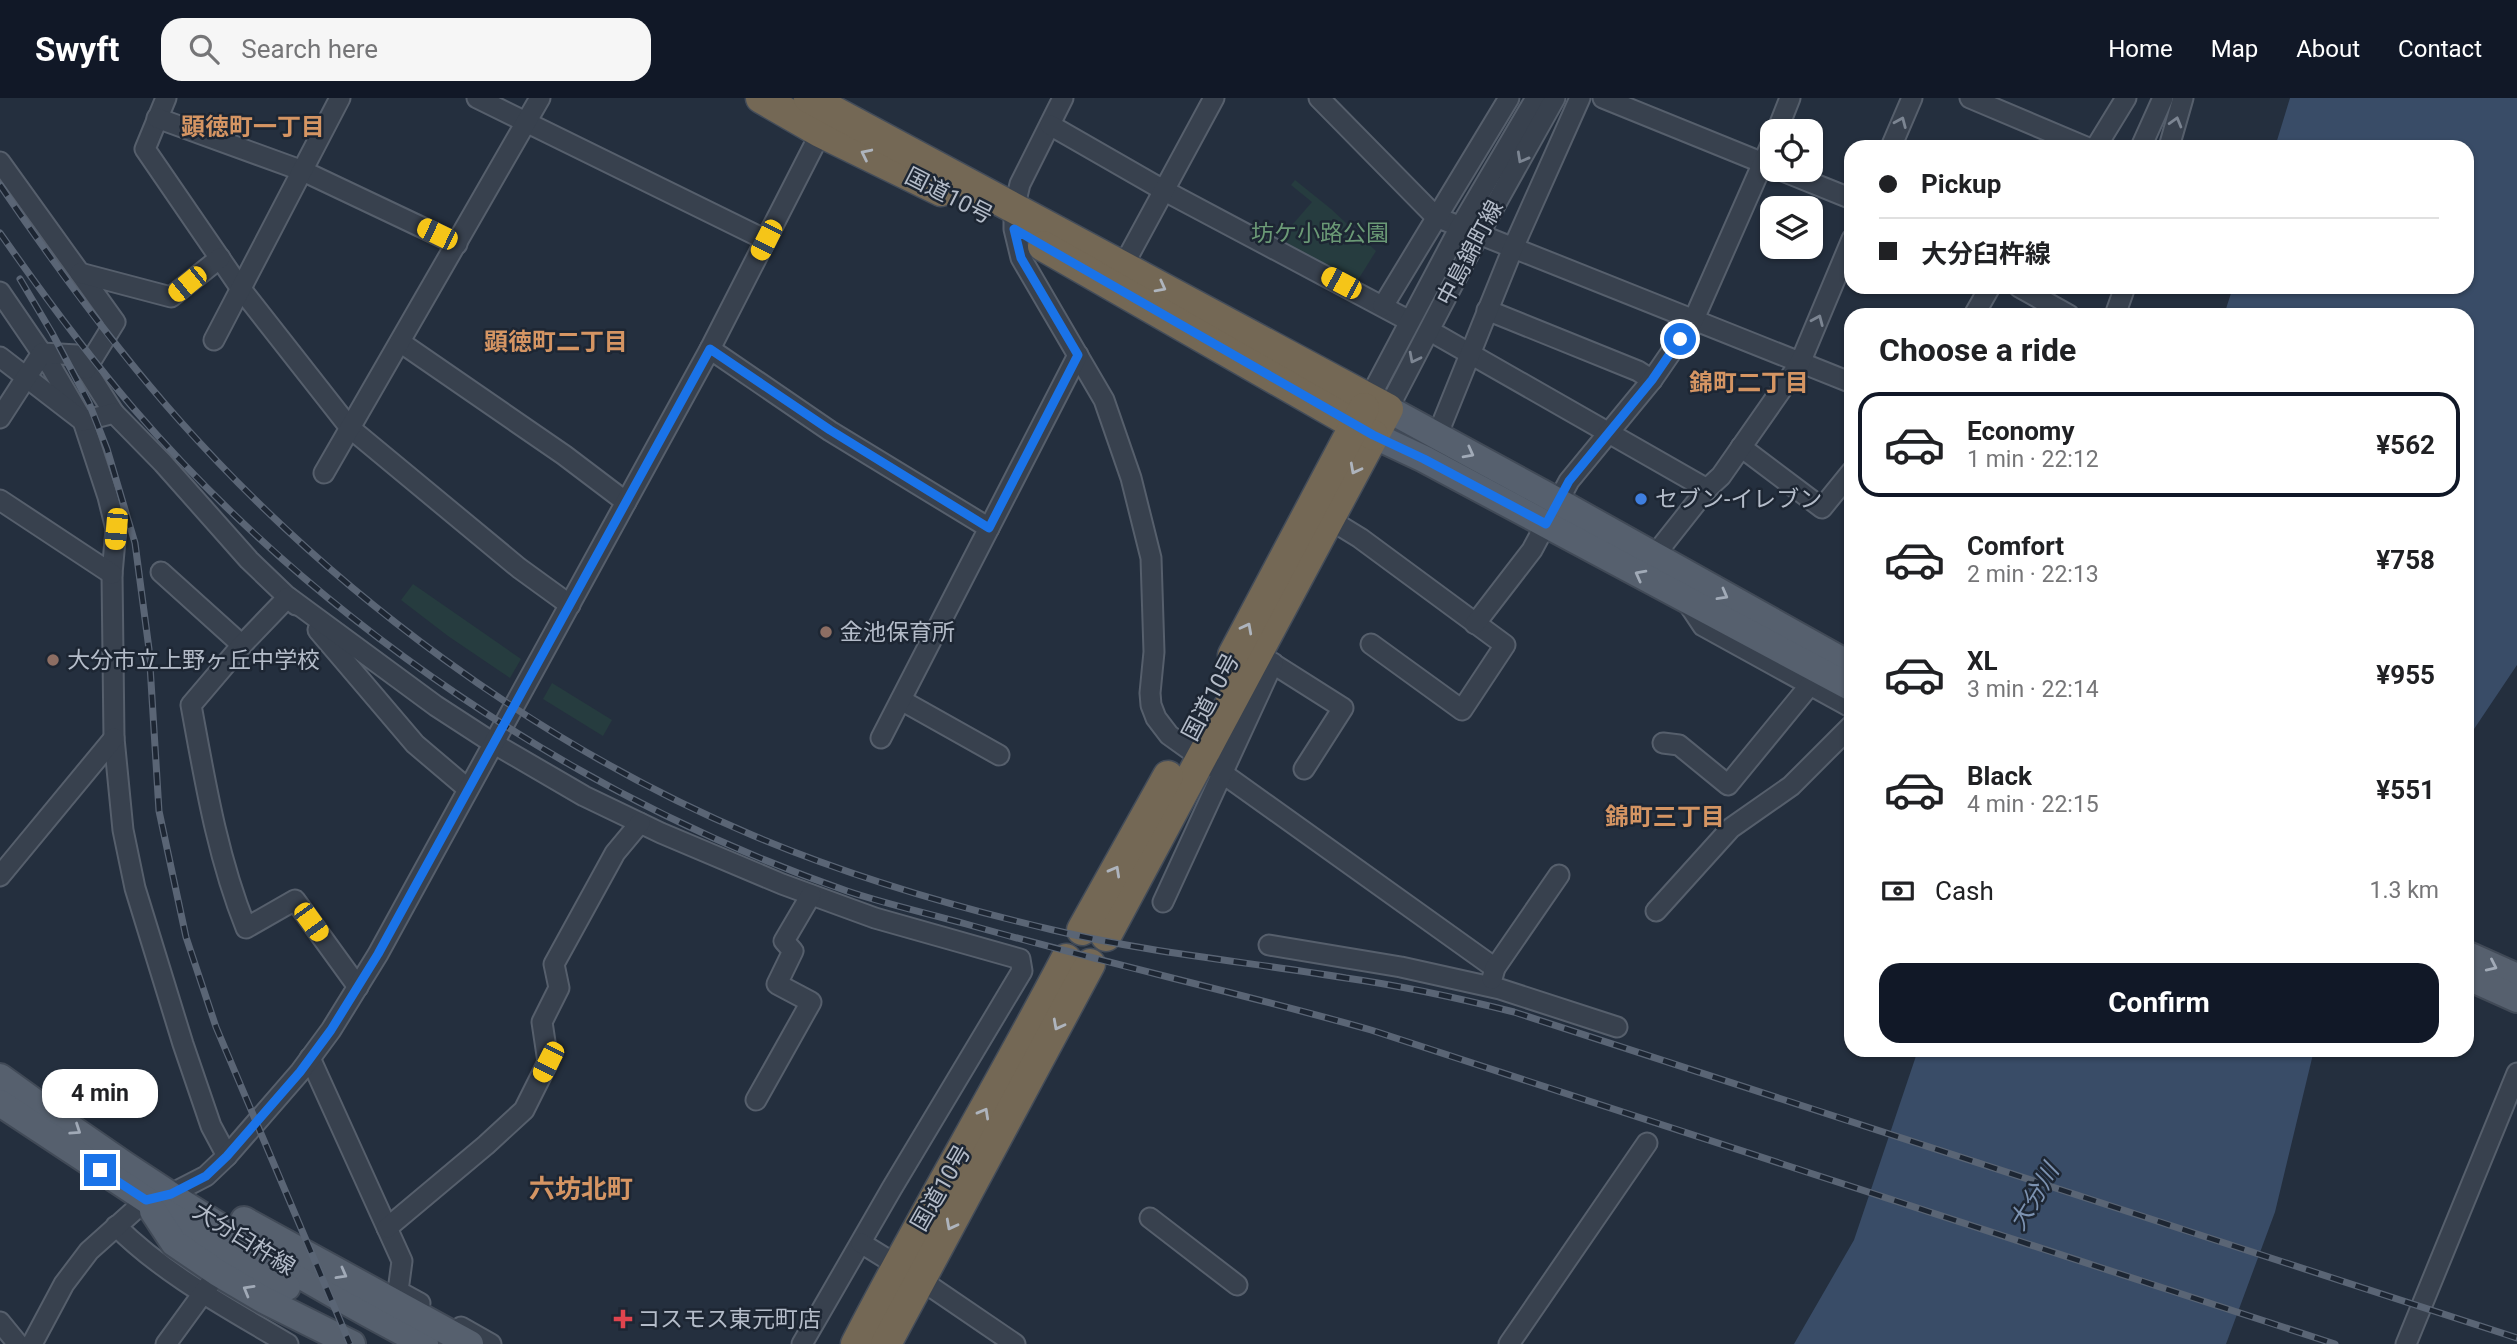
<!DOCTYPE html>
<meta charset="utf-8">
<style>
:root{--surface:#fff;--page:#f6f6f6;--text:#202124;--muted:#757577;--line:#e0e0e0;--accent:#111827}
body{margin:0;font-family:Roboto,"Noto Sans JP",sans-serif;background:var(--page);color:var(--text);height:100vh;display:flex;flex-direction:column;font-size:26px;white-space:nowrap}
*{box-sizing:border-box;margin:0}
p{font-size:23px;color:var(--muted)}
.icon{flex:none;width:38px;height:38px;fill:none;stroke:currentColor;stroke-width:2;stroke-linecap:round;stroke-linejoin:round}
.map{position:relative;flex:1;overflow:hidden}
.drawer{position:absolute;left:1844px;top:210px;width:630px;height:749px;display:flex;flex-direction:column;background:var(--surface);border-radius:21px;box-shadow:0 2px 5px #0004}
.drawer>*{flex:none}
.hud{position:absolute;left:1844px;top:42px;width:630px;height:154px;border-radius:21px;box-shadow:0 2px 5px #0004;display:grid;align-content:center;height:154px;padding:0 35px;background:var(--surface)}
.controls{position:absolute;left:1760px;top:21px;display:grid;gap:14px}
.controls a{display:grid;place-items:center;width:63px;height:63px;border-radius:14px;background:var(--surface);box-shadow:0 2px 5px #0004;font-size:35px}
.end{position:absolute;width:32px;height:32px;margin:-16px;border:9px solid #1a73e8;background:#fff;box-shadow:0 0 0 4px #fff}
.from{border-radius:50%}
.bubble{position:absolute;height:49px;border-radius:21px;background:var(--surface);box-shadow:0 2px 5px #0004;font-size:23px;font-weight:700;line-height:49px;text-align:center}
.car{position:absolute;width:21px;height:42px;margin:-21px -10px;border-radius:9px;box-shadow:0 0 5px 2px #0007;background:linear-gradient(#f5c518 24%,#345 0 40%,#f5c518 0 76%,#345 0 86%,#f5c518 0)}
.hud b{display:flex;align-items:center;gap:24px;height:66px;font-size:26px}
.hud b+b{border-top:2px solid var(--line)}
.hud i{width:18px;height:18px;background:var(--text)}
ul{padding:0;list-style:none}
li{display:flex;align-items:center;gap:21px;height:105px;margin:0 14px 10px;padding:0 21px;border:4px solid transparent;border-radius:21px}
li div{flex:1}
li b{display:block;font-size:26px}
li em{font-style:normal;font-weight:700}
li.current{border-color:var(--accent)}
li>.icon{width:63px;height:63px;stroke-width:1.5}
h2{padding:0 35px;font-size:32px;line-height:84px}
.pay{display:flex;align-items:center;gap:18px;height:77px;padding:0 35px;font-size:26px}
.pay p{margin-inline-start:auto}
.primary-button{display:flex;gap:14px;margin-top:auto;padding:14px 35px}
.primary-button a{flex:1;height:80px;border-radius:21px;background:var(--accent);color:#fff;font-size:28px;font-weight:700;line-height:80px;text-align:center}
header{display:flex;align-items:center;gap:42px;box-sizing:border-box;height:98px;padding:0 35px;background:var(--accent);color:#fff}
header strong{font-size:33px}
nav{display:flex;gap:38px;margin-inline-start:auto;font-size:24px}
.search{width:490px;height:63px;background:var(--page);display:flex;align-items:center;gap:18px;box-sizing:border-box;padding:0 24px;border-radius:21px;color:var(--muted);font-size:26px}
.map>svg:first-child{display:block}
</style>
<header>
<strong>Swyft</strong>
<div class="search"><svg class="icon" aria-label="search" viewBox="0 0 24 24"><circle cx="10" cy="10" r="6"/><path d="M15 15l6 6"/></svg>Search here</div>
<nav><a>Home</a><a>Map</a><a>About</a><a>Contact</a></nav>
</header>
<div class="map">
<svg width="2517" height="1246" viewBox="0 0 2517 1246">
<rect width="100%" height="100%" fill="#242f3e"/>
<!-- green -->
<g fill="#263c3f">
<path d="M 1295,82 L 1331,111 L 1376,153 L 1356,185 L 1280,141 L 1312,104 L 1291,87 Z"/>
<path d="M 413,486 L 521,561 L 510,580 L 448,538 L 401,502 Z"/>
<path d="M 552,585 L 612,622 L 603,638 L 543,601 Z"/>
</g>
<!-- water -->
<g fill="#394c67">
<path d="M 2290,0 L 2517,0 L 2517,567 L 2468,640 L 2468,217 L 2224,217 L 2233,189 L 2468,189 L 2468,49 L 2275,49 Z"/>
<path d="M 1918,952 L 2314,952 L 2275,1114 L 2226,1246 L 1794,1246 L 1854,1142 Z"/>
</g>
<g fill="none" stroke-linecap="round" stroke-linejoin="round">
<!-- minor casing -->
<g stroke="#565f6c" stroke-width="23">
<g id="minor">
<path d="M 166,0 L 145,51 L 241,191 L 350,330 L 519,470 L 570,507"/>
<path d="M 477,0 L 766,142"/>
<path d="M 1063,0 L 1020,86 L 1014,111 L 1014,131 L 1021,160 L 1104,302 L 1131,380 L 1151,460 L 1154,554 L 1150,595 L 1151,607 L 1156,620 L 1169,637 L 1495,870"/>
<path d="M 1319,0 L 1436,119 L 1852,285"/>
<path d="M 1603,0 L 1773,69"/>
<path d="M 1970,0 L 2086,49"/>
<path d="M 157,20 L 303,73 L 457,146"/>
<path d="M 1050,27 L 1165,93 L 1402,219"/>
<path d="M 1777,33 L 1790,0"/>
<path d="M 1891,49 L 1912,0"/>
<path d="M 2096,49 L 2126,0"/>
<path d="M 2141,49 L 2163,0"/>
<path d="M 2169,49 L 2183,0"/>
<path d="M 0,64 L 115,224 L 86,271 L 114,315"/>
<path d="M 1780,72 L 1852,101"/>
<path d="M 1123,168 L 1214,0"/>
<path d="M 80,175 L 171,199 L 220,160"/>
<path d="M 2019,189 L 2069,217"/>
<path d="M 0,194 L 52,270 L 83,323 L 108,399 L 116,431 L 112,476 L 114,640 L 123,732 L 135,790 L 183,946 L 211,1028 L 227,1058"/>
<path d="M 1383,208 L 1509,0"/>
<path d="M 1487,212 L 1638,273 L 1652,282"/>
<path d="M 1974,217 L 1990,189"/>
<path d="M 2115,217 L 2125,189"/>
<path d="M 1439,238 L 1707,391"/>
<path d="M 214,242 L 340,0"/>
<path d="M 400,244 L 564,357 L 626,404"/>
<path d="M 710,251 L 830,333 L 989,430"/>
<path d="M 0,259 L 83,323 L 114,315 L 163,365 L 249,462 L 296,507"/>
<path d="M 1369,301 L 1460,129 L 1536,0"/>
<path d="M 1388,311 L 1479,136 L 1555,0"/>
<path d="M 0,320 L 42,255 L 77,257 L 86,271"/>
<path d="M 1437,338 L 1513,150 L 1580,0"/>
<path d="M 1741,349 L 1822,410 L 1852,373"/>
<path d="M 324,375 L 540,0"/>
<path d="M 0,402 L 112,476"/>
<path d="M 1329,421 L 1360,440 L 1505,547 L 1462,612 L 1371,546"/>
<path d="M 1654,458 L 1707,391 L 1721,378 L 1800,265 L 1852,141"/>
<path d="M 161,474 L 242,547"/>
<path d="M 1687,504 L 1703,528 L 1852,610"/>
<path d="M 1475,526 L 1532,452 L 1569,383 L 1652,282 L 1694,221 L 1773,42"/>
<path d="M 318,532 L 415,646 L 468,691"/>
<path d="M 1264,560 L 1343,610 L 1304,671"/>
<path d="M 901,602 L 999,657"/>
<path d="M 881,640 L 1078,257"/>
<path d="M 1663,645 L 1679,647 L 1728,687 L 1810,587"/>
<path d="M 0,778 L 114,640"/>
<path d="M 1163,804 L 1273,565"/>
<path d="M 1656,813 L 1731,730 L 1791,688 L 1852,627"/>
<path d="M 1269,847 L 1401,869 L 1500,891 L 1617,929"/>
<path d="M 1492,881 L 1495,870 L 1559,777"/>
<path d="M 358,889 L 295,802 L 246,830 C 217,758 205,683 191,607 L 242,547 L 288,499 L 436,608 L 493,645 L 584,698 L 661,735 L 782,786 L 875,820 L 1020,861 L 1022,873 L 892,1090 L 802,1246"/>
<path d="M 310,960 L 402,1163 L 398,1193 L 420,1205"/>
<path d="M 756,1002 L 811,904 L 777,886 L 793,853 L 784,843 L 811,797"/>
<path d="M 1150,1120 L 1237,1187"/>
<path d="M 116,1128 C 165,1177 228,1210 288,1246"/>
<path d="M 387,1130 L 486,1047 L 524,1012 L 548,964 L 542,924 L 559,890 L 554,866 L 615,755 L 640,725"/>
<path d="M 861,1145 L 921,1182 L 1015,1246"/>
<path d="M 0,1224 L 18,1246"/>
<path d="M 461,1229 L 491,1246"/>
<path d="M 32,1246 L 64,1186 L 89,1153 L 146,1102 L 171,1096 L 206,1078 L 227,1058 L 300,974 L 331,932 L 378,856 L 710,251 L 825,26"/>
<path d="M 166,1246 L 209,1187"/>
<path d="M 1509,1246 L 1647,1045"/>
<path d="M 2406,1246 L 2517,975"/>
</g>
</g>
<!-- major casing -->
<g stroke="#414a57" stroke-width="30">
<g id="major">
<path d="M 1388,311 L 1557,403 L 1852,568"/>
<path d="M 1373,337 L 1424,361 L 1852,590"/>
<path d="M 2468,857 L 2517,879"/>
<path d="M 2468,879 L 2517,901"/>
<path d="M 0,979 C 133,1077 279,1170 425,1246"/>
<path d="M 0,1005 L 171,1118 L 287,1189"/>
<path d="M 153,1113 L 174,1145 L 218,1175 L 264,1202 L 352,1246"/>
<path d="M 244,1122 L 470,1246"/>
</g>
</g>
<!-- highway casing -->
<g stroke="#434c59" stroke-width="33">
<g id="highway">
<path d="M 761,0 L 820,34 L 941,93"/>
<path d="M 809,0 L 1388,311 L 1106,838"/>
<path d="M 1043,148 L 1373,337"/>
<path d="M 1233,557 L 1364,310"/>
<path d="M 1082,832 L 1168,678"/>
<path d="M 856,1246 C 923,1116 998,991 1066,861"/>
<path d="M 886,1246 L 1090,866"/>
</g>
</g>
<!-- minor -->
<use href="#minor" stroke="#38414e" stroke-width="19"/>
<!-- major -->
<use href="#major" stroke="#56606e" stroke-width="26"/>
<!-- highway -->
<use href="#highway" stroke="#746855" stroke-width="30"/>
<!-- rail casing -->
<g stroke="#5a6575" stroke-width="7">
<g id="rail">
<path d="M 0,87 C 56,169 114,249 180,323 C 334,496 539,647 752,737 C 849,778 951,808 1053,832 C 1149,855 1249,864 1346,880 C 1403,888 1458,900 1514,914 L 2517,1240"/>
<path d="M 0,135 C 42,195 86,255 134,311 C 318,525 580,701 847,793 C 886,806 926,815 966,826 C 1100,864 1236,894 1371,932 L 2335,1246"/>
<path d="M 20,181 L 52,235 L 89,305 L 107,351 L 135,445 L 149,551 L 159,713 L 186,839 L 216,929 L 350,1246"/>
</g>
</g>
<!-- rail -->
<use href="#rail" stroke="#1d2633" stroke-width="4.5" stroke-dasharray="13" stroke-linecap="butt"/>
</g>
<!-- one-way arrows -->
<defs><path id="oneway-chevron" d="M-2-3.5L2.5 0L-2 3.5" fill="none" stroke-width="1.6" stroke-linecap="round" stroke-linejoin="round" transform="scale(1.75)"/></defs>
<g stroke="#7c8592">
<use href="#oneway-chevron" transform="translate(1901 24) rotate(-67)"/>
<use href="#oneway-chevron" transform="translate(2176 24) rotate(-74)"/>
<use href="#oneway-chevron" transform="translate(1522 60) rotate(119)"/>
<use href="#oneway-chevron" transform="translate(1818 222) rotate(-67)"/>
<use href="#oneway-chevron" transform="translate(1414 260) rotate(117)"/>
</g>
<g stroke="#aeb4bd">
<use href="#oneway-chevron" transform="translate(866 56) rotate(-154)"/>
<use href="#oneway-chevron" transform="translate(1161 189) rotate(28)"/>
<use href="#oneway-chevron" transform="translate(1355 371) rotate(118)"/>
<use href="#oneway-chevron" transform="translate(1247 530) rotate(-62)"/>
<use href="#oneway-chevron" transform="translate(1115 773) rotate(-61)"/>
<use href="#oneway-chevron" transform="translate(1058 927) rotate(118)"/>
<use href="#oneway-chevron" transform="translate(984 1015) rotate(-61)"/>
<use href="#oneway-chevron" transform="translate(951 1127) rotate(118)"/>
</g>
<g stroke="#a1aab7">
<use href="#oneway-chevron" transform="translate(1469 355) rotate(28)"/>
<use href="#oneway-chevron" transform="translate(1640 477) rotate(-152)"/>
<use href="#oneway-chevron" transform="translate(1723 497) rotate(29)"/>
<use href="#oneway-chevron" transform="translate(2492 868) rotate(25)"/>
<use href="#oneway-chevron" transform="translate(76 1032) rotate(34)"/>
<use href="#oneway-chevron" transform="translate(342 1176) rotate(29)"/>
<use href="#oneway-chevron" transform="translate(248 1192) rotate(-150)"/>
</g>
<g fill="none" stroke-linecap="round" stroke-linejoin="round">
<!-- route -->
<path stroke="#1a73e8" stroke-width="9" d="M 100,1072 L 146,1102 L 171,1096 L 206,1078 L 227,1058 L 300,974 L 331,932 L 378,856 L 710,251 L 830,332 L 989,430 L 1078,257 L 1021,160 L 1014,131 L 1373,337 L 1424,361 L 1546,426 L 1569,383 L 1652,282 L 1680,241"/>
</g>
<!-- markers -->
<circle fill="#3f7fe0" stroke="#1d2633" stroke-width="2.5" cx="1641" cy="401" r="7"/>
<g fill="#8d6e63" stroke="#1d2633" stroke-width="2.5">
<circle cx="826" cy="534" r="7"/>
<circle cx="53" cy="562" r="7"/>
</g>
<path fill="#e0444e" stroke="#1d2633" stroke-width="2.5" d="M619.5 1210.5h7v7h7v7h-7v7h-7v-7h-7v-7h7z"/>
<g text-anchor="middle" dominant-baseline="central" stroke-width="5" stroke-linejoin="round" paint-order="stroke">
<!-- street labels -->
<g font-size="23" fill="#b4bcc9" stroke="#1d2633">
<text transform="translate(949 98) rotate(27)">国道10号</text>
<text transform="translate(1470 155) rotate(-62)">中島錦町線</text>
<text transform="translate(1211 599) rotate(-62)">国道10号</text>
<text transform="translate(941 1090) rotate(-60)">国道10号</text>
<text transform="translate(244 1141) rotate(32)">大分臼杵線</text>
</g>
<!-- park labels -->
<g font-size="23" fill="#6b9a76" stroke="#1d2633">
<text x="1320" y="135">坊ケ小路公園</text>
</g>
<!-- poi labels -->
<g font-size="23" fill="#b4bcc9" stroke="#1d2633" text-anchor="start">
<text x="1655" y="401">セブン-イレブン</text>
<text x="840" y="534">金池保育所</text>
<text x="67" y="562">大分市立上野ヶ丘中学校</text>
<text x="637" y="1221">コスモス東元町店</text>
</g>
<!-- neighbourhood labels -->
<g font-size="24" font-weight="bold" fill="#d59563" stroke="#1d2633">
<text x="253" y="29">顕徳町一丁目</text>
<text x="556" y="244">顕徳町二丁目</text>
<text x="1749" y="285">錦町二丁目</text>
<text x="1665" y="719">錦町三丁目</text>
</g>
<!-- water labels -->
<g font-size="24" font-style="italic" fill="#7c92b1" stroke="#1d2633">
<text transform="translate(2034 1099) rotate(-59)">大分川</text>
</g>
<!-- quarter labels -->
<g font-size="26" font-weight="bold" fill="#d59563" stroke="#1d2633">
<text x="581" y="1091">六坊北町</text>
</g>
</g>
</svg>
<div class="controls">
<a><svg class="icon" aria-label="locate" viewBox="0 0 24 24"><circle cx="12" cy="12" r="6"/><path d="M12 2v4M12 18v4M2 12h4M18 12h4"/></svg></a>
<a><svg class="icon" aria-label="layers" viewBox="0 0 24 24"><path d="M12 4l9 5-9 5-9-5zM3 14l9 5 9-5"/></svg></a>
</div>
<i class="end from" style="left:1680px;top:241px"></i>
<i class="end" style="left:100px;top:1072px"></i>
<div class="bubble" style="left:42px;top:971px;width:116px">4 min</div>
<i class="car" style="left:437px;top:136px;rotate:296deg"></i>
<i class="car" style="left:766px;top:142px;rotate:207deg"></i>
<i class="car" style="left:1341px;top:185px;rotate:298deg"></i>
<i class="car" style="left:187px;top:186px;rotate:231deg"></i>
<i class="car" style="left:116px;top:431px;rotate:185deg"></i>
<i class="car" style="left:311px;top:824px;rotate:144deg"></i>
<i class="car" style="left:548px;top:964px;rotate:207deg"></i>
<div class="hud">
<b><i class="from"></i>Pickup</b>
<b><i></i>大分臼杵線</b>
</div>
<section class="drawer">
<h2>Choose a ride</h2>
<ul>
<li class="current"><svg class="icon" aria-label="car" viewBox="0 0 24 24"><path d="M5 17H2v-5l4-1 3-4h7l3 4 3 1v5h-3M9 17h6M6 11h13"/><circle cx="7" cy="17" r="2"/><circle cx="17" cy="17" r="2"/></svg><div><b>Economy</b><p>1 min · 22:12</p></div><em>¥562</em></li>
<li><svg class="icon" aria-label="car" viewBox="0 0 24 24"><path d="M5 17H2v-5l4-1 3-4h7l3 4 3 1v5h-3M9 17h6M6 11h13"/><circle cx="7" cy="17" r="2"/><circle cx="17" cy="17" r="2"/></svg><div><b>Comfort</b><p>2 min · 22:13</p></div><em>¥758</em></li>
<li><svg class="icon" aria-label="car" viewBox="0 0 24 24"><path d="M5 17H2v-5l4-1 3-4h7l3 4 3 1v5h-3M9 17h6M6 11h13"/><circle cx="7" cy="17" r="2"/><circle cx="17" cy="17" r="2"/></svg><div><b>XL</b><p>3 min · 22:14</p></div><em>¥955</em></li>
<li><svg class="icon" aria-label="car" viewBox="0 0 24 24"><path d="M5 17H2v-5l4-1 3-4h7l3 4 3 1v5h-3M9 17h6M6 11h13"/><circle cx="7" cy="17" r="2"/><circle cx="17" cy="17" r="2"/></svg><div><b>Black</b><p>4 min · 22:15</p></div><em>¥551</em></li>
</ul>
<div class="pay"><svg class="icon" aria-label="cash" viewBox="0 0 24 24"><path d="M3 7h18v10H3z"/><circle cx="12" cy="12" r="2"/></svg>Cash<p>1.3 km</p></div>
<div class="primary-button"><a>Confirm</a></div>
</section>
</div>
